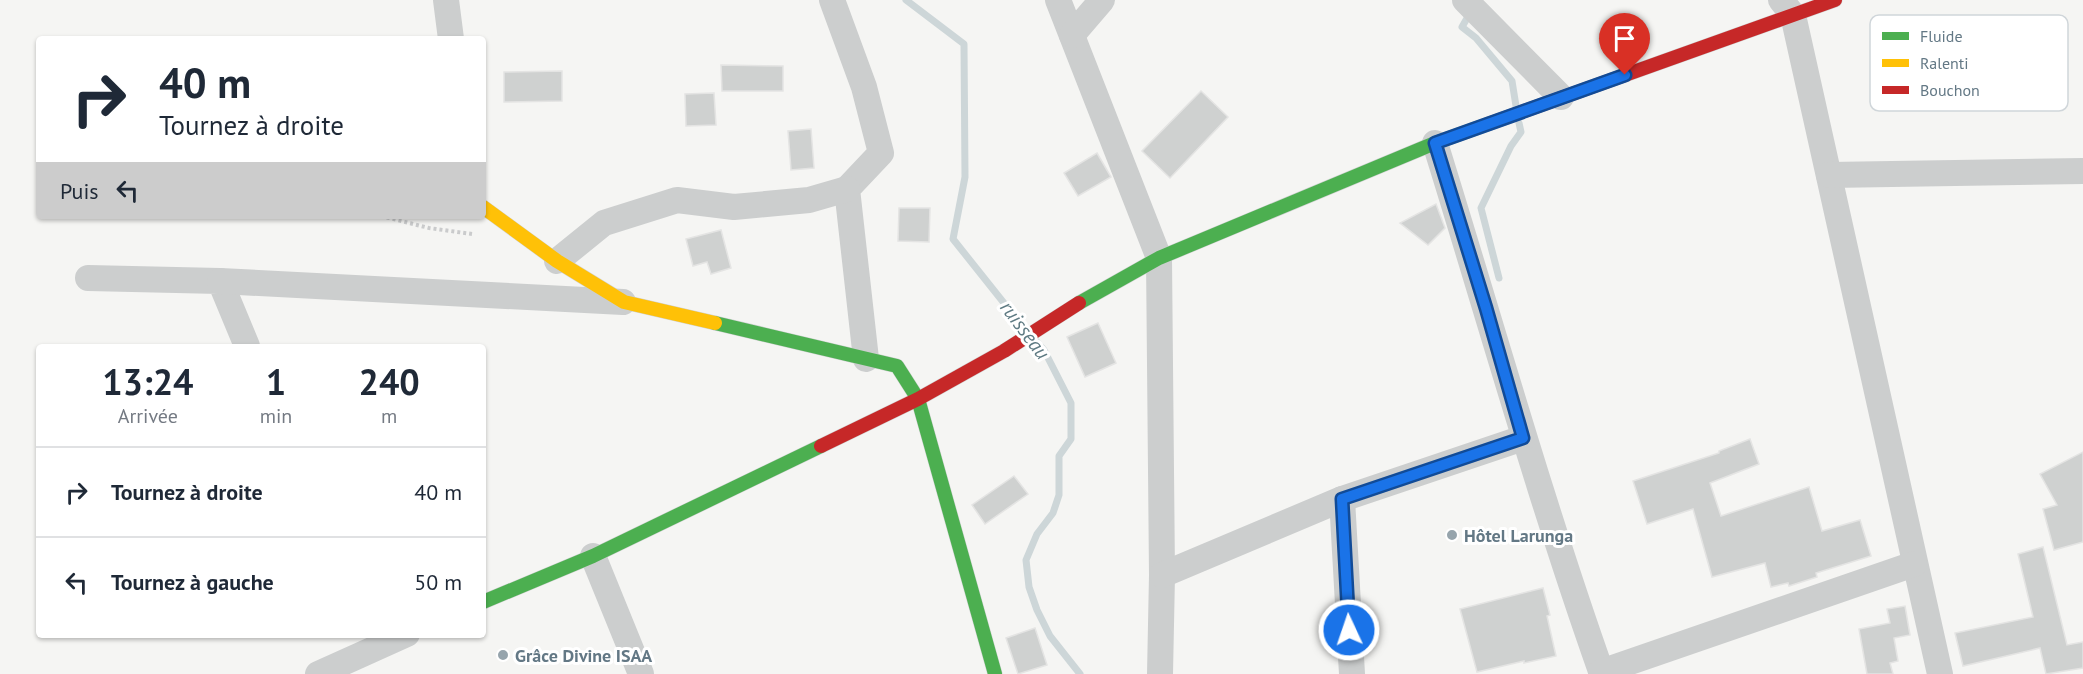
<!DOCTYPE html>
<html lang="fr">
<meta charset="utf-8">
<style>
:root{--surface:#fff;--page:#f6f6f7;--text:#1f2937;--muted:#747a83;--line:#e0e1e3}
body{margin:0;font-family:"PT Sans",sans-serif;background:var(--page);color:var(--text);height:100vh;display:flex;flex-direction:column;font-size:22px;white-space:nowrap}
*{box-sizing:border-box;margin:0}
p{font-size:20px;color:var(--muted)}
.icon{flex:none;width:33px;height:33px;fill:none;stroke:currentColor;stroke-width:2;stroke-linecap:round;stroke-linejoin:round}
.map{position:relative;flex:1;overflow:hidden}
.details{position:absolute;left:36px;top:344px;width:450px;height:294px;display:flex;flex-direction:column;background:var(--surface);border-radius:6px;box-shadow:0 2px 4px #0004}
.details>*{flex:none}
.top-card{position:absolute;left:36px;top:36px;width:450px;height:183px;border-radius:6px;box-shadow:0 2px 4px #0004;background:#fff;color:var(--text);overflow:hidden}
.pin{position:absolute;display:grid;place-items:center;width:51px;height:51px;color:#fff;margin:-62px -26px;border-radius:50% 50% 50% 0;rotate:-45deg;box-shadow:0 0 6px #0007}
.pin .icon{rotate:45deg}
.me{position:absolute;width:66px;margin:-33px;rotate:357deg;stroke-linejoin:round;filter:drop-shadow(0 0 4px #0008)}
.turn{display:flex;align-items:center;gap:21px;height:126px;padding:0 24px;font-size:27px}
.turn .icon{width:78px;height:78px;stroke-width:2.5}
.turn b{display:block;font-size:42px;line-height:51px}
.then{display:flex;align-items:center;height:57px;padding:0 24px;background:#0003;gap:12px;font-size:22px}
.eta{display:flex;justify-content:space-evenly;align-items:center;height:102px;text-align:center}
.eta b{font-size:36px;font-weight:800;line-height:42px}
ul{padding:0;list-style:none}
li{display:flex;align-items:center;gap:18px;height:90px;padding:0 24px;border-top:2px solid var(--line)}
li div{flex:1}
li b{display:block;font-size:22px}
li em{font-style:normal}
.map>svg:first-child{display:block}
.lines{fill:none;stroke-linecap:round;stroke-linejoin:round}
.stream{stroke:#cdd6d8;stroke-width:7}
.building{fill:#cfd1d0;stroke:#e4e4e3;stroke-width:1.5}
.fast-casing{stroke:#d1d3d3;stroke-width:15}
.slow-casing{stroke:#d1d3d3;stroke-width:15}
.jam-casing{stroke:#d1d3d3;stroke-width:15}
.path{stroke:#cacbcc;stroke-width:4;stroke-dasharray:3 3;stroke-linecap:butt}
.street{stroke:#cccece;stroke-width:26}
.fast{stroke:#4caf50;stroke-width:14}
.slow{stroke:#ffc107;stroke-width:14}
.jam{stroke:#c62828;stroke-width:14}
.route-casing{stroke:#114b97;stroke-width:15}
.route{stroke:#1a73e8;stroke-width:10}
.poi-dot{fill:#96a4ac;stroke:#fff;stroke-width:2}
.labels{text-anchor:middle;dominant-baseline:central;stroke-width:6;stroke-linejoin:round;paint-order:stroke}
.poi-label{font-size:18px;font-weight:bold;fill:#637885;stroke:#fff;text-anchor:start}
.water-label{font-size:20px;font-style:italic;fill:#5f7b83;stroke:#fff}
.key{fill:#fff;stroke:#d0d6da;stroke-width:1.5}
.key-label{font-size:16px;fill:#637885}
</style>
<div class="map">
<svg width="2083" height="674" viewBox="0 0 2083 674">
<rect width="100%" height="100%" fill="#f5f5f3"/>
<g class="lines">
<g class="stream">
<polyline points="906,0 964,44 965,177 953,239 1023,327"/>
<polyline points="1470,13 1462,27 1476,38 1512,81 1516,106"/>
<polyline points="1499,278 1481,208 1511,146 1521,132 1519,123"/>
<polyline points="1037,342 1044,350 1071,403 1071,439 1059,456 1059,495 1053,513 1037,534 1026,560 1029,587 1037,610 1050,636 1080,674"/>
</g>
</g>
<g class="building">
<polygon points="721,65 783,66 783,91 722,91"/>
<polygon points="562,71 562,101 504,102 504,72"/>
<polygon points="1201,91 1228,117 1170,178 1142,151"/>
<polygon points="714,93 716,125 686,126 685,94"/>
<polygon points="811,129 814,168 791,170 788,131"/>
<polygon points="1097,153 1111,177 1078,196 1064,173"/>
<polygon points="1436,204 1445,228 1428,245 1400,223"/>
<polygon points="899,208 930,208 929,242 898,241"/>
<polygon points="721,230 731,268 711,274 707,262 693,266 686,239"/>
<polygon points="1098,323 1116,363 1085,377 1067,337"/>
<polygon points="1750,439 1759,464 1710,483 1721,516 1809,487 1822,531 1860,520 1871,556 1816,573 1817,577 1789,586 1788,583 1771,587 1765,563 1712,577 1693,509 1647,524 1633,481 1719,453 1719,451"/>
<polygon points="2083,452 2083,542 2054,550 2043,509 2057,505 2040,474"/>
<polygon points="1014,476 1028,494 985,524 972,505"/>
<polygon points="2043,547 2067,645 2083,642 2083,668 2046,674 2040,648 1963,666 1955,633 2033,617 2018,554"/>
<polygon points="1543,588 1550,615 1547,616 1556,656 1524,663 1524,661 1477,672 1460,609"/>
<polygon points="1905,606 1910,635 1894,638 1898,661 1890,663 1893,674 1867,674 1859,629 1890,623 1887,609"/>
<polygon points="1035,628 1047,665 1018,674 1006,638"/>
</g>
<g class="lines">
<defs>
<g id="fast">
<polyline points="1079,303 1159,258 1435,143 1488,124"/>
<polyline points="715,323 897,366 918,399 995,674"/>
<polyline points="483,602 593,556 821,446"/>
</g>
<polyline id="slow" points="483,207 557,261 624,302 715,323"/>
<g id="jam">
<polyline points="1488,124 1835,0"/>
<polyline points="821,446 918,399 1004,351 1079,303"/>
</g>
</defs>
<use href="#fast" class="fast-casing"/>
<use href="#slow" class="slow-casing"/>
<use href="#jam" class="jam-casing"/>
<polyline class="path" points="381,216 429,228 472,234"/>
<g class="street">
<polyline points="446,0 451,39"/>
<polyline points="832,0 864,87 881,153 847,189 866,359"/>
<polyline points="1058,0 1159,258 1162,575 1160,674"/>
<polyline points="1465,0 1561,97"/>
<polyline points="1781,0 1793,15 1940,674"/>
<polyline points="1072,35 1102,0"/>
<path d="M1435,143C1490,320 1540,499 1602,674"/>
<polyline points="1829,175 2083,171"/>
<polyline points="557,261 604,223 677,200 734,207 809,200 847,189"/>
<polyline points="88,278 220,281 247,346"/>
<polyline points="220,281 623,302"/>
<polyline points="1342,499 1352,674"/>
<polyline points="593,556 641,674"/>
<polyline points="1162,575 1342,499 1523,438"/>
<polyline points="1601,672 1914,564"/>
<polyline points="318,674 407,634"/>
</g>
<use href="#fast" class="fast"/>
<use href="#slow" class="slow"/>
<use href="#jam" class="jam"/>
</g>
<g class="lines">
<defs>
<polyline id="route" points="1349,630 1342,499 1523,438 1486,308 1435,143 1625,75"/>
</defs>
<use href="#route" class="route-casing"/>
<use href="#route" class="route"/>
</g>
<g class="poi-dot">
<circle cx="1452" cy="535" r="6"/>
<circle cx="503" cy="655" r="6"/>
</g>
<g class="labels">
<g class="poi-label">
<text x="1464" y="535">Hôtel Larunga</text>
<text x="515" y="655">Grâce Divine ISAA</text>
</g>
<g class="water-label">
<text transform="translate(1025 330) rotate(53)">ruisseau</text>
</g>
</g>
<rect x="1870" y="15" width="198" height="96" rx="9" class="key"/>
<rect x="1882" y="32" width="27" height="8" fill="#4caf50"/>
<rect x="1882" y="59" width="27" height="8" fill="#ffc107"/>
<rect x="1882" y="86" width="27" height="8" fill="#c62828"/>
<g class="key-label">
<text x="1920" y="42">Fluide</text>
<text x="1920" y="69">Ralenti</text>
<text x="1920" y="96">Bouchon</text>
</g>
</svg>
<div class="pin" style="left:1625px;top:75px;background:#d93025"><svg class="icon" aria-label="arrive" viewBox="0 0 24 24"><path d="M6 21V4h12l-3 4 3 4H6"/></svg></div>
<svg class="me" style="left:1349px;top:630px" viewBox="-20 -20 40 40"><circle r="17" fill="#1a73e8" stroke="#fff" stroke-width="3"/><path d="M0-11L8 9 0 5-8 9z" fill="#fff"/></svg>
<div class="top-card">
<div class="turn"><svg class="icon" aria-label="right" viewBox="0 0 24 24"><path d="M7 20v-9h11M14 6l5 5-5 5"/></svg><div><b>40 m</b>Tournez à droite</div></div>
<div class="then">Puis<svg class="icon" aria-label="left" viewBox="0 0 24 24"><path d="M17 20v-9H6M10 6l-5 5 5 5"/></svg></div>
</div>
<section class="details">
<div class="eta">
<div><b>13:24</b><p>Arrivée</p></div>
<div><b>1</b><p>min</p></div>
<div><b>240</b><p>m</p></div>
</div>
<ul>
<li><svg class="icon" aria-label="right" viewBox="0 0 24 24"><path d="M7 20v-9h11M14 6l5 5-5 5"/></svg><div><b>Tournez à droite</b></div><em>40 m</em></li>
<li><svg class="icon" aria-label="left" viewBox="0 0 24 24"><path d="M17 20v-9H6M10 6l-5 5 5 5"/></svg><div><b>Tournez à gauche</b></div><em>50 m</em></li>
</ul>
</section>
</div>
